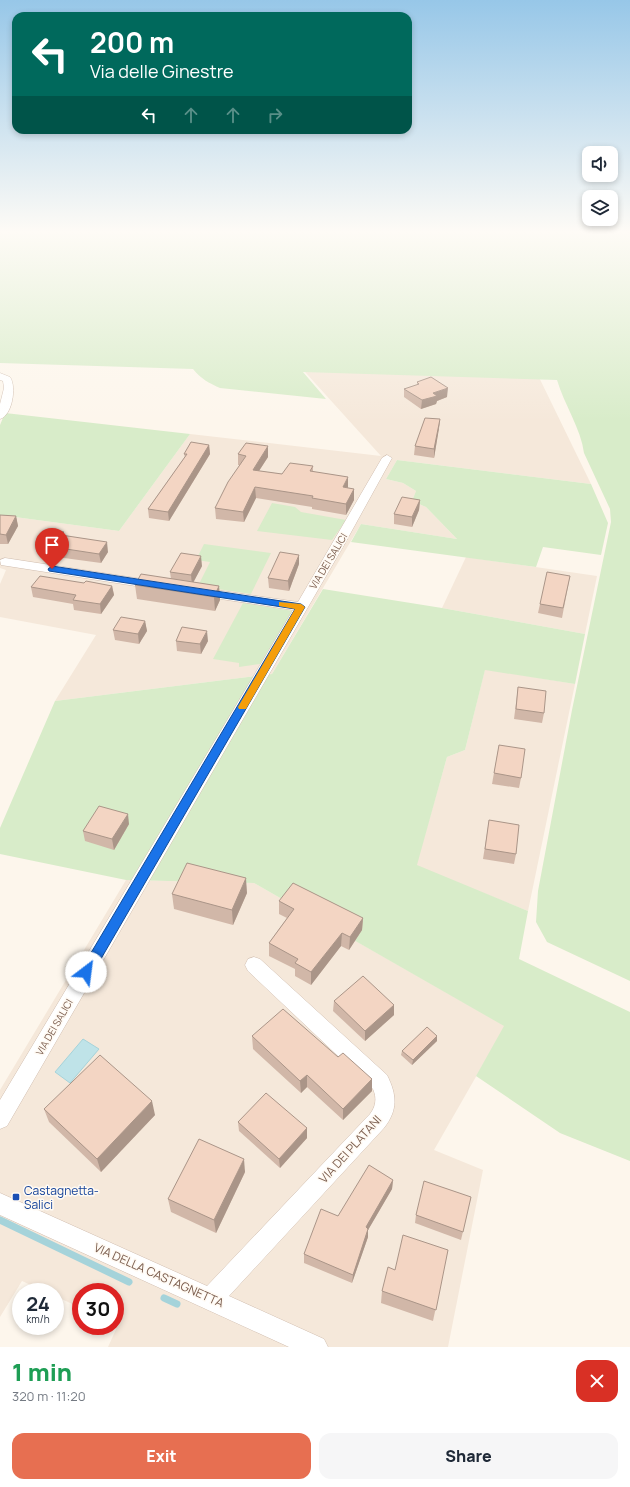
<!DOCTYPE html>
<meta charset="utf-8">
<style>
:root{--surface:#fff;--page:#f6f6f7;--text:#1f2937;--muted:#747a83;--accent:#e76f51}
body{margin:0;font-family:Manrope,sans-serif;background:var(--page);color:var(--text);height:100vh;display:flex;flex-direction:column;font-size:15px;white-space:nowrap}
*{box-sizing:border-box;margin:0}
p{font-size:13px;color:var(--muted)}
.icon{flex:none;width:22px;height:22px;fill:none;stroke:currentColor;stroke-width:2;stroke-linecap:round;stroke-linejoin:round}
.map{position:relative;height:1347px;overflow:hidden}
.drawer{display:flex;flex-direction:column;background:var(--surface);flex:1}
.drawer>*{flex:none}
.top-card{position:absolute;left:12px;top:12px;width:400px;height:122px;border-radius:12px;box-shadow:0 2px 6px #0003;background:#00695c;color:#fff;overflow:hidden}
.buttons{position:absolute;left:582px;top:146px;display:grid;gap:8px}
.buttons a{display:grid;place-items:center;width:36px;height:36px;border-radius:8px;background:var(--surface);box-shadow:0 2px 6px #0003;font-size:20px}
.speed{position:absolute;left:12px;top:1283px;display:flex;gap:8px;font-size:20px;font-weight:700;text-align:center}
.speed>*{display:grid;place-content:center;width:52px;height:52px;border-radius:50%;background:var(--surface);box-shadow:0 2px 6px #0003;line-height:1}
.speed small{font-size:10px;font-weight:400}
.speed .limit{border:6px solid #d22;background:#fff;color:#111}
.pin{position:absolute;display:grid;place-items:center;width:34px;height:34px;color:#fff;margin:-41px -17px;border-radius:50% 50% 50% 0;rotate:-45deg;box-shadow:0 0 4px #0007}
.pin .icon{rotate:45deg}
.me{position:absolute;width:44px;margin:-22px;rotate:30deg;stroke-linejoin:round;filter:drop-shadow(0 0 3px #0008)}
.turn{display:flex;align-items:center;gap:14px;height:84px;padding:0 12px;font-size:18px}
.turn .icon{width:52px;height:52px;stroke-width:2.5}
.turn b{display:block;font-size:28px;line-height:34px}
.lanes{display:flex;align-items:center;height:38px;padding:0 12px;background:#0003;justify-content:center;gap:20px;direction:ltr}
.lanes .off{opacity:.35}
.round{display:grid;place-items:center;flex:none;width:42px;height:42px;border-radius:12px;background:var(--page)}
.summary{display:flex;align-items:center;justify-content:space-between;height:68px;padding:0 12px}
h1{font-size:24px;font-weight:800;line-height:30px;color:#1e9e55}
.action{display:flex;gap:8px;margin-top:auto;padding:8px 12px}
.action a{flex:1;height:46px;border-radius:12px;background:var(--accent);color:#fff;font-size:16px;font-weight:800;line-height:46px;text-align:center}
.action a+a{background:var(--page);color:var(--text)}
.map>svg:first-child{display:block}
.residential{fill:#f5e8da}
.green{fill:#d8ecc9}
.water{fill:#bfe3e8;stroke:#a5d3da}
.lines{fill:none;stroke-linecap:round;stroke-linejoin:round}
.stream{stroke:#a5d3da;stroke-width:7}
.minor-casing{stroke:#d1beb0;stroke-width:1}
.minor{fill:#fff;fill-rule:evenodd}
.wall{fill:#d1b7a8}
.shaded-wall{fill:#aa9588}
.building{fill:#f3d5c3;stroke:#aa9588}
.route{fill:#1a73e8;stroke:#114b97}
.slow{fill:#f59e0b}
.transit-dot{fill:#1a4fb4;stroke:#fffaf3;stroke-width:1.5}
.labels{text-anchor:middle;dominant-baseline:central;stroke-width:3;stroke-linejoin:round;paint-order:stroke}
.street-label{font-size:10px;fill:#7a5c4d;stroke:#fffaf3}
.near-street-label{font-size:12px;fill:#7a5c4d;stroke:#fffaf3}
.near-transit-label{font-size:12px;fill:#164399;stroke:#fffaf3;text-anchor:start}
</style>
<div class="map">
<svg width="630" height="1347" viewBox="0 0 630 1347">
<rect width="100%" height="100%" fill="#fdf6ec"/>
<g class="residential">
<polygon points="287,352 533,365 591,484 397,460 386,479 403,483 416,491 412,501 426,507 457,539 361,524 272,674 55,701 96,635 0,617 0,584 6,570 0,568 0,515 119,531 190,434 381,456"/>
<polygon points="466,557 597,576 585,634 442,608"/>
<polygon points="485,669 575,684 528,911 416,866 447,757 465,750"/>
<polygon points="126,880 254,883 505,1026 434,1150 483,1170 448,1347 108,1347 118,1325 115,1324 115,1292 81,1292 81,1308 55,1296 55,1292 46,1292 22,1281 0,1317 0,1090"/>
</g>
<g class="green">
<path d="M0,233H630V981L547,942L536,922L538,891L572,710L611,522L610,509L584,453C581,429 564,404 557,380L303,372L326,399L220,388C209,383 201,379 193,369L0,363Z"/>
<polygon points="5,413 190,434 119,531 0,515 0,425"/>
<polygon points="397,460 591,484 608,523 601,555 543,547 536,567 351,542 361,524 457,539 426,507 412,501 416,491 403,483 386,479"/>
<polygon points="272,503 295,507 301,512 346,520 332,540 257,531"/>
<polygon points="204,544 271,553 251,594 198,586 210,562 196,560"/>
<polygon points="323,589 442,608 585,634 575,684 485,670 465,750 447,757 417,865 528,911 519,959 630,1012 630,1161 560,1133 476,1076 504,1026 254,883 126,880 0,854 0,828 55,701 272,674"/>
<polygon points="243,603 293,611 260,664 239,667 239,663 213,659"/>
</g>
<polygon class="water" points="83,1039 99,1049 70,1083 55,1072"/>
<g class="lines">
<g class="stream">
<polyline points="0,1220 129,1282"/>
<polyline points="164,1298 177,1304"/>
</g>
<defs>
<g id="minor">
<path d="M0,373L10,377C17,387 12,416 0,419V404L4,388L3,381L0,380Z"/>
<polygon points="387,455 392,458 344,545 7,1126 0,1129 0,1100 293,610 201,596 195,592 201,588 298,602 382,458"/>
<polygon points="5,558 155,581 161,585 155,589 1,565 0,560"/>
<path d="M254,957L260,959L387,1075C397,1095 398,1110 384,1128L229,1296L324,1339L328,1347H289L0,1215V1193L207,1286L370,1114C376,1106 377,1098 373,1089L248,971L245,965L248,959Z"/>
</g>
</defs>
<use href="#minor" class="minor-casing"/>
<use href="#minor" class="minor"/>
</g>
<g class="wall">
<polygon points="417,382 447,397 437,401 436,404 421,409 404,397 404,389 417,385"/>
<polygon points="440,419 439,428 434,458 414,455 415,446"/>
<polygon points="209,445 210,454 169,521 149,518 148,509 185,457 184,454"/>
<polygon points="238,454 268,457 259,471 282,474 313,466 313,471 347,488 354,489 354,500 346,515 312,509 312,507 256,498 244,522 216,519 215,508 240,465 238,465"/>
<polygon points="420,500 419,510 412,527 394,524 394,514"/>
<polygon points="0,515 16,516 18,526 8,544 0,544"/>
<polygon points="65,536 108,552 101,563 42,555 40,545"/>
<polygon points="299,564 289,591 269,588 268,578"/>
<polygon points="202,566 193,582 219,586 220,600 215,611 137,599 135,585 171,579 170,572"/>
<polygon points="570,576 562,618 538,613 540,604"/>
<polygon points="84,583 112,586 114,595 101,614 74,610 73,604 33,597 31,587"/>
<polygon points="145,621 147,631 139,644 115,640 113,630"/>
<polygon points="176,641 208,641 201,654 177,651"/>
<polygon points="518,687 544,713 542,723 514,719"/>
<polygon points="499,745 521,778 519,788 492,784"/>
<polygon points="489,820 516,854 514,864 483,859"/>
<polygon points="129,824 114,850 85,841 83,831"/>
<polygon points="247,893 233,925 174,909 172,894"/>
<polygon points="279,901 363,918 362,930 349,950 341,946 311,985 295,976 295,969 269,956 269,943 287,918 279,914"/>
<polygon points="334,1001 394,1005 394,1015 365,1041 333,1011"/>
<polygon points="252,1036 338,1057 372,1079 372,1091 343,1120 307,1087 301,1093 253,1049"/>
<polygon points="437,1036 437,1041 412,1065 401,1055 402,1051"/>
<polygon points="44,1109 155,1115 101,1172 49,1122"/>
<polygon points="238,1122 307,1128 307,1138 280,1168 239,1131"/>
<polygon points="245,1172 216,1233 171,1212 168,1199"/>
<polygon points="393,1180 392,1189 368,1230 368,1237 352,1283 304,1263 304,1254 338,1216"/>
<polygon points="471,1197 461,1240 415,1223 416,1215"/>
<polygon points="448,1250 433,1321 381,1303 382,1291 395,1270"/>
</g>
<g class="shaded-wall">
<polygon points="448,388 447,397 437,401 436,404 421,409 422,400 433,393"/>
<polygon points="440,419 439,428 434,458 434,449"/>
<polygon points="209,445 210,454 169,521 168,512"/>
<polygon points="268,446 268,457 253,480 253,470"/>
<polygon points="348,477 348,488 343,487"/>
<polygon points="255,487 256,498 244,522 243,512"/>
<polygon points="354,489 354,500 346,515 346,504"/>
<polygon points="420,500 419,510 412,527 412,517"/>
<polygon points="16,516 18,526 8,544 6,535"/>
<polygon points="107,542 108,552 101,563 99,554"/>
<polygon points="299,555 299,564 289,591 288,581"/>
<polygon points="201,556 202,566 192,585 191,575"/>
<polygon points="112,586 114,595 101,614 100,604"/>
<polygon points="219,586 220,600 215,611 214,597"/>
<polygon points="145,621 147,631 139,644 138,634"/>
<polygon points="207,631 208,641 201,654 200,644"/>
<polygon points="128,814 129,824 114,850 112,839"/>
<polygon points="246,878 247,893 233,925 232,910"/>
<polygon points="363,918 362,930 349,950 350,937"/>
<polygon points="342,933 341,946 311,985 311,972"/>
<polygon points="394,1005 394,1015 365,1041 365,1031"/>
<polygon points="437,1036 437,1041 412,1065 413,1060"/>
<polygon points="307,1075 307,1087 301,1093 300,1081"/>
<polygon points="372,1079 372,1091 343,1120 343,1109"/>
<polygon points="152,1101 155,1115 101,1172 97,1159"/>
<polygon points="307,1128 307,1138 280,1168 279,1159"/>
<polygon points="244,1159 245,1172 216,1233 214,1220"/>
<polygon points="393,1180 392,1189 368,1230 368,1237 352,1283 353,1275 366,1227"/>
</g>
<g class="building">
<polygon points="431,377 448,388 433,393 437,396 422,400 404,389 419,384 417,382"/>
<polygon points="425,418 440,419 434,449 415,446"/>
<polygon points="191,442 209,445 168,512 148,509 187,454 184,454"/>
<polygon points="246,443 268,446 253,470 282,474 290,463 313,466 310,471 348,477 343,487 354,489 346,504 312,498 313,496 255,487 243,512 215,508 228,482 246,456 238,454"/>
<polygon points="402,497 420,500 412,517 394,514"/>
<polygon points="0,515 16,516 6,535 0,534"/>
<polygon points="51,530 64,532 61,535 107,542 99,554 40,545"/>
<polygon points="280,552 299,555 288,581 268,578"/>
<polygon points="181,553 201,556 191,575 170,572"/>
<polygon points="547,572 570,576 563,608 540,604"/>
<polygon points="141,574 219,586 214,597 135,585"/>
<polygon points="40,576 84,583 86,581 112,586 100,604 73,600 76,595 31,587"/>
<polygon points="121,617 145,621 138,634 113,630"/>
<polygon points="182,627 207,631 200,644 176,641"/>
<polygon points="518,687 546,691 544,713 516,709"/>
<polygon points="499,745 525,749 521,778 494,773"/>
<polygon points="99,806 128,814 112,839 83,831"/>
<polygon points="489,820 519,825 516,854 485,849"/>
<polygon points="187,863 246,878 232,910 172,894"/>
<polygon points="293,883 363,918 350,937 342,933 311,972 295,963 298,959 269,943 294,909 279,901"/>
<polygon points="363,976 394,1005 365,1031 334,1001"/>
<polygon points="283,1009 338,1057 343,1053 372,1079 343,1109 307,1075 300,1081 252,1036"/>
<polygon points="427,1027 437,1036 413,1060 402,1051"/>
<polygon points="100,1055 152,1101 97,1159 44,1109"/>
<polygon points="266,1093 307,1128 279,1159 238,1122"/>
<polygon points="199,1139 244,1159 214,1220 168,1199"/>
<polygon points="369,1165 393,1180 366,1227 368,1229 353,1275 304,1254 321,1209 338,1216"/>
<polygon points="424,1181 471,1197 463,1232 416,1215"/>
<polygon points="403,1235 448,1250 436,1310 382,1291 388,1267 395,1270"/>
</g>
<linearGradient id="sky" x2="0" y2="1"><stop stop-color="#97c7e8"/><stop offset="0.55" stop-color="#fefbf6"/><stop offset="1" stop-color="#fefbf6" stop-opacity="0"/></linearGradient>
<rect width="630" height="422" fill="url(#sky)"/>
<polygon class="route" points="52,566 301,604 305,607 91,976 86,977 82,976 80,972 82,968 295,609 49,571 48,569"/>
<polygon class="slow" points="279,602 301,604 305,607 246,709 239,709 238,707 295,609 279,606"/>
<rect class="transit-dot" x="12" y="1193" width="8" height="8" rx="2"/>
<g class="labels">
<g class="street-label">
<text transform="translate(328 561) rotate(-59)">VIA DEI SALICI</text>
<text transform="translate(54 1027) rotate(-60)">VIA DEI SALICI</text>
</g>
<g class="near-street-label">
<text transform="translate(350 1149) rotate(-48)">VIA DEI PLATANI</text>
<text transform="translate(159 1275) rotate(24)">VIA DELLA CASTAGNETTA</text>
</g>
<g class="near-transit-label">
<text x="24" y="1190">Castagnetta-<tspan x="24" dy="14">Salici</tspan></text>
</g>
</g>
</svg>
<div class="buttons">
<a><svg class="icon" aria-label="sound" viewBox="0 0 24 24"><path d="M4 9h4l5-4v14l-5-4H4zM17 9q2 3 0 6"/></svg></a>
<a><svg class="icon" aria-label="layers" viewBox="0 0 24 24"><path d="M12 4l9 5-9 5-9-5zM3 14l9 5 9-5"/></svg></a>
</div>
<div class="speed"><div>24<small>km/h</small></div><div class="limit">30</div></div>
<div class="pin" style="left:52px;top:569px;background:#d93025"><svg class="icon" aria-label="arrive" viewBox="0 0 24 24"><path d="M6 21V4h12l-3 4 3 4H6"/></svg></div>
<svg class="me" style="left:86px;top:972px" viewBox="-20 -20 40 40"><circle r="19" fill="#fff"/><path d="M0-13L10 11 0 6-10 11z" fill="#1a73e8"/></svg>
<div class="top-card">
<div class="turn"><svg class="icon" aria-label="left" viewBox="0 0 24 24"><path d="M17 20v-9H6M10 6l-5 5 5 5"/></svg><div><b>200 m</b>Via delle Ginestre</div></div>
<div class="lanes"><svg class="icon" aria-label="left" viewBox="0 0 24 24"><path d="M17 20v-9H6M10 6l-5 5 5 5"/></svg><svg class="icon off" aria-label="ahead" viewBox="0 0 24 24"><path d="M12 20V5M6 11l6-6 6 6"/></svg><svg class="icon off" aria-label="ahead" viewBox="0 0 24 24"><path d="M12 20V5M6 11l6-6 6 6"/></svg><svg class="icon off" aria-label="right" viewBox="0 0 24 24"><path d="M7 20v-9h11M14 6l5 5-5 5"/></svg></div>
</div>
</div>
<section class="drawer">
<div class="summary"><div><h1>1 min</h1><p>320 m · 11:20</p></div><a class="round" style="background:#d93025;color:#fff"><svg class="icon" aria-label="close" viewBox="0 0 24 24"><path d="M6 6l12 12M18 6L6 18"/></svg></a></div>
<div class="action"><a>Exit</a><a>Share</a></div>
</section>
